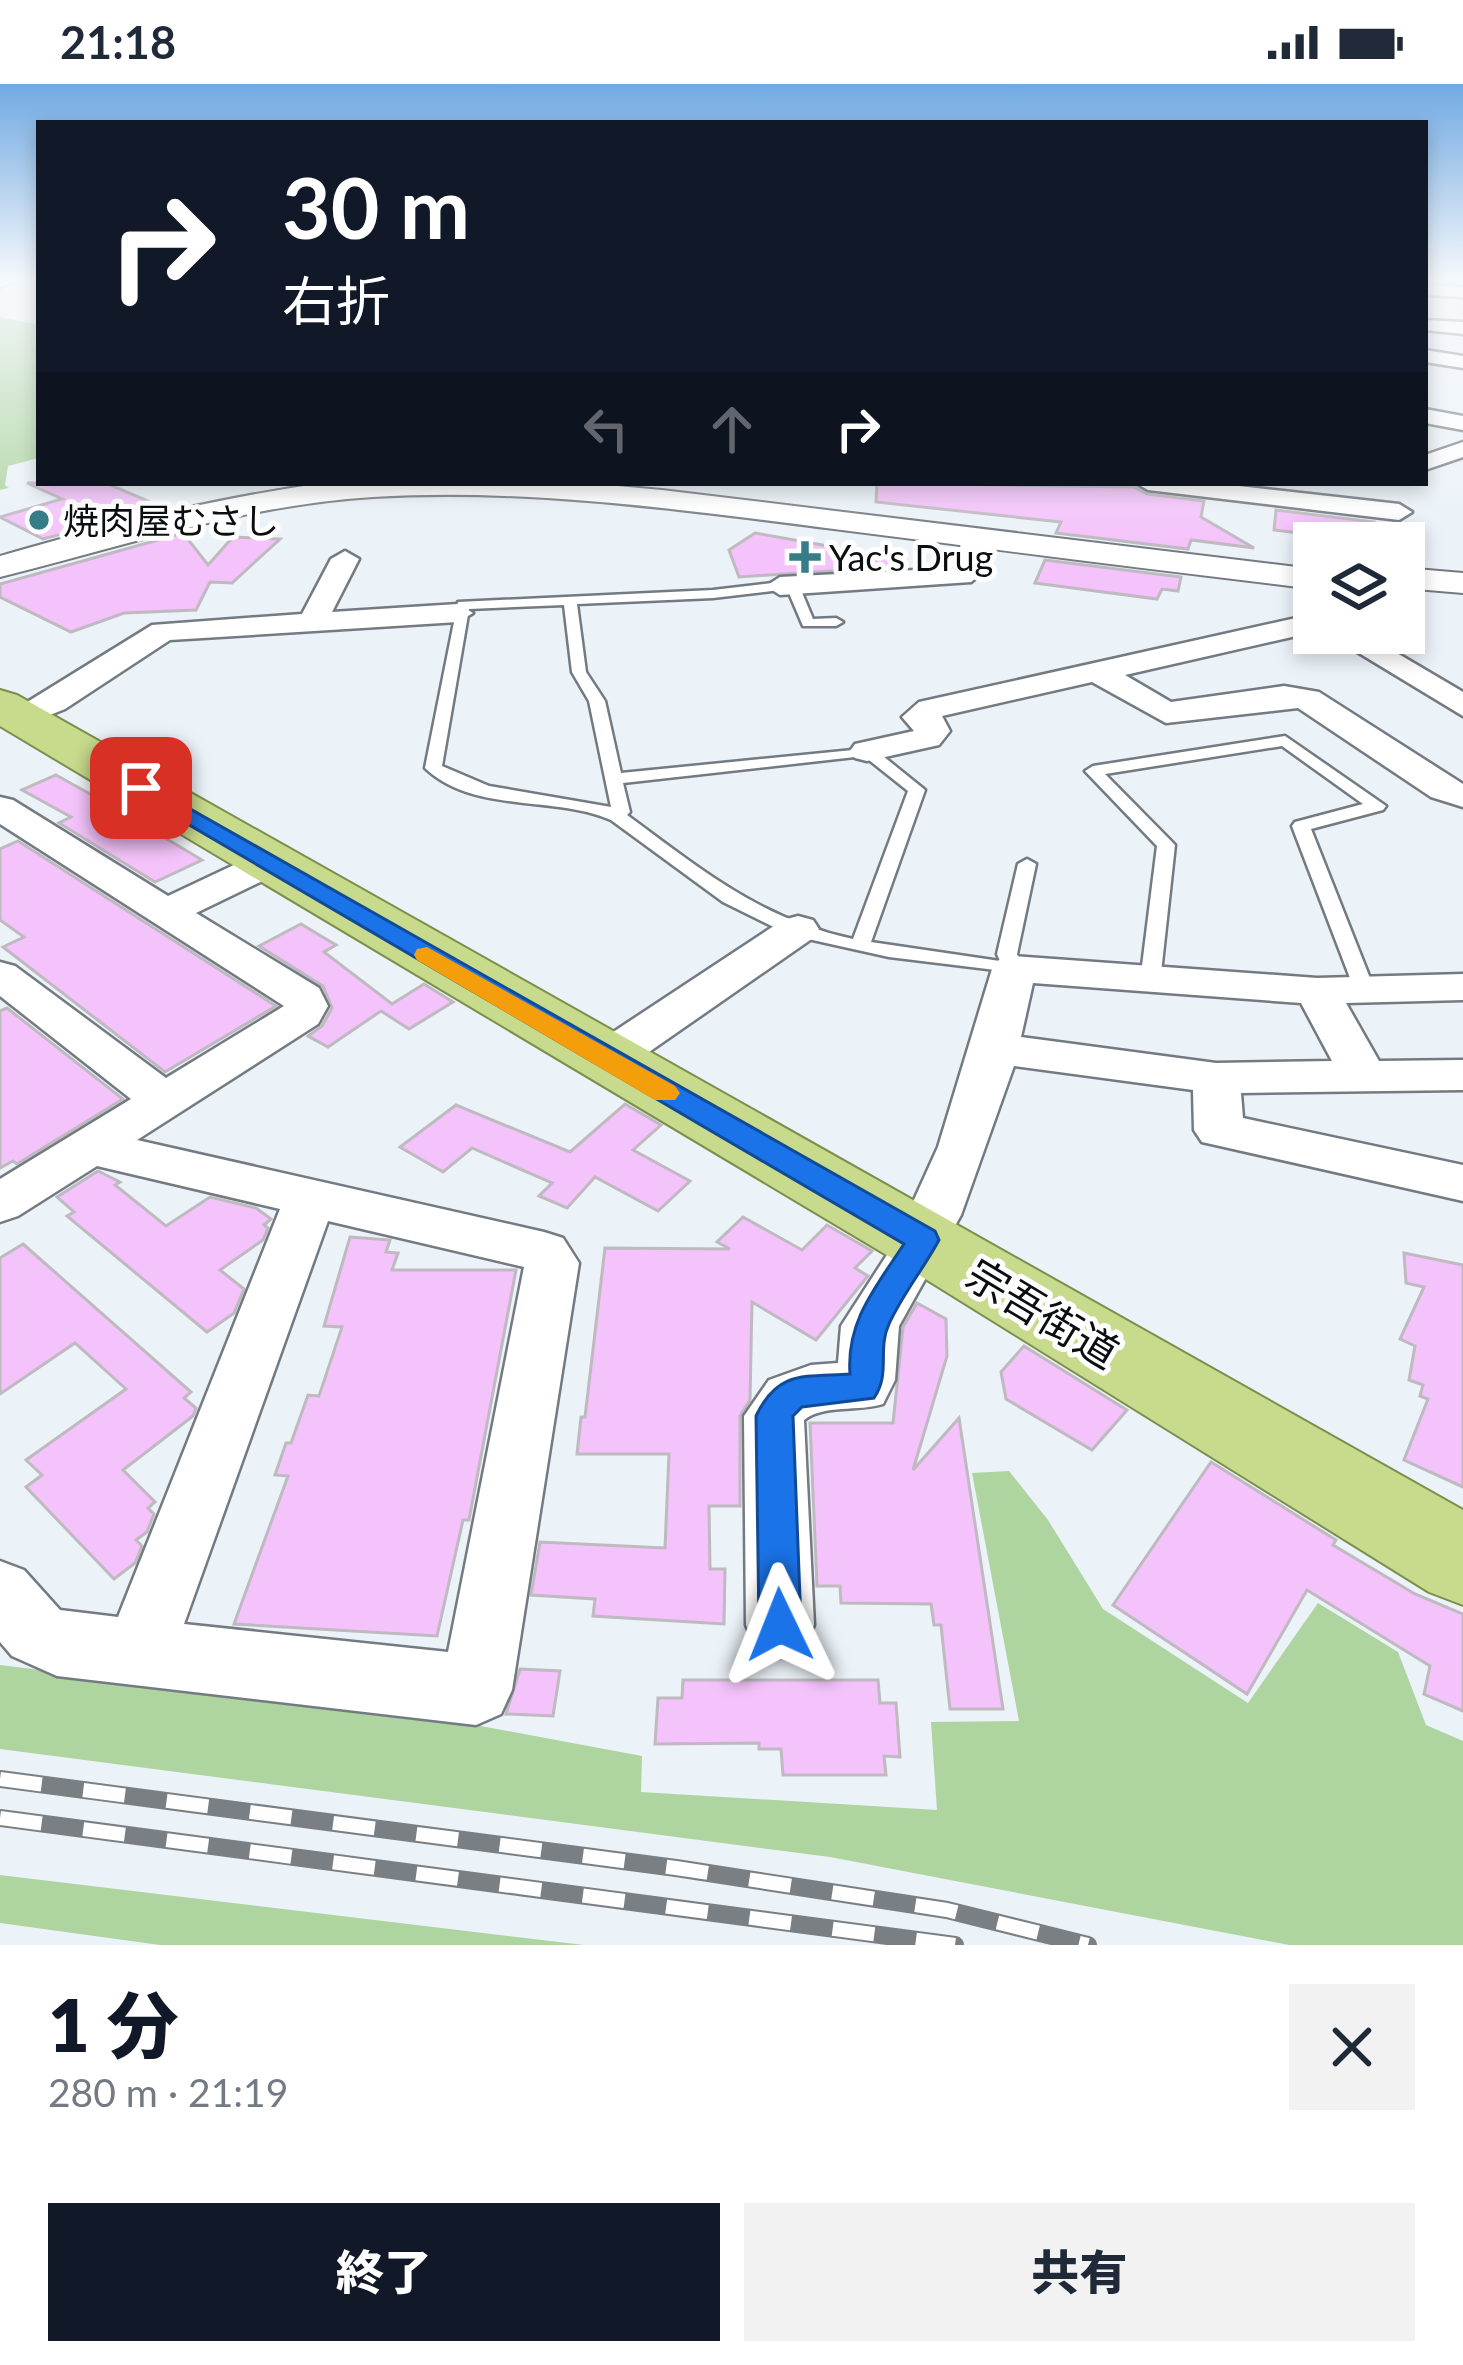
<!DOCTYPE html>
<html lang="ja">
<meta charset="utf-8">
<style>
:root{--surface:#fff;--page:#f2f2f3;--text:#1f2937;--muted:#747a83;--accent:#111827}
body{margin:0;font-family:Lato,"Noto Sans JP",sans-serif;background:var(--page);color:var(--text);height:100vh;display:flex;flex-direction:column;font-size:45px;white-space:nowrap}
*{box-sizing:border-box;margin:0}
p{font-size:39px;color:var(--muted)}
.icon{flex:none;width:66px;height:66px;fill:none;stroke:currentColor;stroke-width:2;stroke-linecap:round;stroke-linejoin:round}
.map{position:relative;height:1861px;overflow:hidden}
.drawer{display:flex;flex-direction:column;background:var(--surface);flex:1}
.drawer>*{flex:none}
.guide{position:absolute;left:36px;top:36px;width:1392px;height:366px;border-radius:0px;box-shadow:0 6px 18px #0003;background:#111827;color:#fff;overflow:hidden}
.buttons{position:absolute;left:1293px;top:438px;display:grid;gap:24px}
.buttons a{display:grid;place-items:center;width:132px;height:132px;border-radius:0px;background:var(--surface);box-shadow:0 6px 18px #0003;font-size:60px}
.pin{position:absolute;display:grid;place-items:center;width:102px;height:102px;color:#fff;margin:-51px;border-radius:24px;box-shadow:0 6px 18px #0006}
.me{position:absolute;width:132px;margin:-66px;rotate:358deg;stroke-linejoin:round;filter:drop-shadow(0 0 9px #0008)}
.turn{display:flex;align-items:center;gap:42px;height:252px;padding:0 48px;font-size:54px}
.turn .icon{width:156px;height:156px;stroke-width:2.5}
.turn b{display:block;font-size:84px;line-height:102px}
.lanes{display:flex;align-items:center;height:114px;padding:0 48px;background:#0003;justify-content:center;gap:60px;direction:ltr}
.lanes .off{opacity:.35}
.round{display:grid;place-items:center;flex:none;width:126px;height:126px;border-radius:0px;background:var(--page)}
.headline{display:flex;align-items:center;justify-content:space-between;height:204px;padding:0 48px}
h1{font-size:72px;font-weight:800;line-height:90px;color:var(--accent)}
.cta{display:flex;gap:24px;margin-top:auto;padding:24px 48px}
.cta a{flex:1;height:138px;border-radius:0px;background:var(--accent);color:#fff;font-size:48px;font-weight:800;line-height:138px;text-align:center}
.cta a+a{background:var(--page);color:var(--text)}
.status{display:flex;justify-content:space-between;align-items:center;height:84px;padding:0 60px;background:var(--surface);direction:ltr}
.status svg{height:33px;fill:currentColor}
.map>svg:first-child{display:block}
.green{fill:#aed5a0}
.building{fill:#f4c3fb;stroke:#bfb9c0;stroke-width:3}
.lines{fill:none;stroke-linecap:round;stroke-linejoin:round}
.service-casing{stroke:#747a81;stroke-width:5}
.minor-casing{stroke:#747a81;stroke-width:5}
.tertiary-casing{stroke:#747a81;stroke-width:4}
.trunk-casing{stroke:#7d8d4d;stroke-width:4}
.service{fill:#fff;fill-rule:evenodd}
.minor{fill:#fff;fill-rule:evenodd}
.tertiary{fill:#fff;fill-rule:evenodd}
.trunk{fill:#c8da8b;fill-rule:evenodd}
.rail-casing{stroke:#7a7f83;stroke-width:18}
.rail{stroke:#fefefe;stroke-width:14;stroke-dasharray:42;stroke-linecap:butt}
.route{fill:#1a73e8;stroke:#114b97;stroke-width:3}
.slow{fill:#f59e0b}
.poi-dot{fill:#367d88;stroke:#fefefe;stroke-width:4.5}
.labels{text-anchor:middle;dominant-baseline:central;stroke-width:10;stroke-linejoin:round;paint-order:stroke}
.far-poi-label{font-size:36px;fill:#0b0e10;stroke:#fefefe;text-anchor:start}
.street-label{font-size:42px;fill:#0b0e10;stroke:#fefefe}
</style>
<div class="status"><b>21:18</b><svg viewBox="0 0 49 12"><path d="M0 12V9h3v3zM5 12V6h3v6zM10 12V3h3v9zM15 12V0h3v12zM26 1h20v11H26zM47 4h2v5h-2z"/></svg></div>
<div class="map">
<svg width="1463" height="1861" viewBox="0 0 1463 1861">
<rect width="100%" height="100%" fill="#ebf2f8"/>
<g class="green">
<polygon points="0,233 39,241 39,374 8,382 5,401 9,404 0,406"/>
<polygon points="1009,1387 1048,1436 1103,1525 1248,1619 1318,1519 1398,1568 1426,1641 1463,1657 1463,1861 1289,1861 830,1773 0,1665 0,1581 449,1636 642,1672 641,1708 937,1726 931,1638 1019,1637 972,1389"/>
<polygon points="0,1791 584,1861 160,1861 0,1839"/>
</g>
<g class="building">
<polygon points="27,399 106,399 164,424 43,455 0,433 62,415"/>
<polygon points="877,399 1134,403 1147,410 1204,417 1201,433 1254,464 1191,456 1188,465 1056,449 1061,438 876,418"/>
<polygon points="1276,426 1374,438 1372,458 1274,446"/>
<polygon points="183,449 208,481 233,453 280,455 232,499 210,498 196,526 124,529 71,548 0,513 0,500"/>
<polygon points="755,449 890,473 890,483 739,493 729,466"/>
<polygon points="1045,476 1181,493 1178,507 1162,505 1157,515 1035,499"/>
<polygon points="56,691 115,724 202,776 155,798 59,739 71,733 22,706"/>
<polygon points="18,757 276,922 165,988 3,863 24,853 0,836 0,765"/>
<polygon points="301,840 336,861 324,868 392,920 424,900 453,918 409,945 381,927 328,963 308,952 322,942 332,924 323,902 259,862"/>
<polygon points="7,924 123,1015 17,1080 13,1077 0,1084 0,927"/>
<polygon points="625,1020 661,1041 633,1066 690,1097 658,1127 595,1093 567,1124 539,1112 552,1099 472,1064 443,1088 400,1063 456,1021 570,1068"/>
<polygon points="98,1087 120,1098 115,1101 166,1142 210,1113 256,1124 271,1135 264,1141 268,1144 263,1156 220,1186 244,1205 234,1229 207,1248 67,1132 74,1128 57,1113"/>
<polygon points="743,1133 802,1166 827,1141 872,1167 855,1184 868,1192 816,1256 752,1218 750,1316 740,1332 740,1422 709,1422 710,1485 725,1485 724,1540 593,1532 595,1515 531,1511 540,1458 665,1464 669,1370 577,1370 581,1333 585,1333 605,1164 730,1165 717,1158"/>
<polygon points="350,1153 390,1156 386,1168 398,1169 392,1186 516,1186 469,1436 463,1436 437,1552 234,1540 288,1392 275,1391 286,1359 291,1359 308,1311 319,1312 342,1243 324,1242"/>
<polygon points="23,1160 191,1308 184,1314 196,1324 193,1332 123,1386 155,1418 148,1424 154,1430 147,1448 136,1456 142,1462 135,1479 114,1495 26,1403 42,1391 26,1376 126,1305 75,1259 0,1310 0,1174"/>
<polygon points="1404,1169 1463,1181 1463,1403 1404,1376 1428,1315 1420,1312 1423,1301 1409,1296 1415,1262 1400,1255 1424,1203 1406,1199"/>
<polygon points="917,1219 946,1235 947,1272 913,1386 959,1334 1003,1625 950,1625 941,1541 934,1541 931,1520 841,1519 840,1502 817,1502 810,1339 893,1339 903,1243"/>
<polygon points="1024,1262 1127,1326 1092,1366 1006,1315 1001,1288"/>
<polygon points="1211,1378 1336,1456 1333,1461 1415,1510 1463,1530 1463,1627 1424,1610 1430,1582 1307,1506 1247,1610 1113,1521"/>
<polygon points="520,1585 560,1587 553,1632 506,1630"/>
<polygon points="683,1596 878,1596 880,1619 896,1619 900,1673 884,1672 886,1691 783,1691 781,1665 759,1665 759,1659 655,1660 658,1614 682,1614"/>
</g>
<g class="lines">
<defs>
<g id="service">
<path d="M780,498L786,502L798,499L813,535L836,534L843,538L836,542H803L786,502L780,506L713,514L577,520L586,588L605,617L621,689L873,664L925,706L871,858L1000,877L997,870L1018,780L1027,775L1036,780L1017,870L1024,885L1021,889L889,873L790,851L723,818L611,736C554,711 473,730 425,684L458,518L713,506ZM564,521L572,588L589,617L611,723L489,702L442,682L469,525ZM864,672L908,707L853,855C760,835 702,786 627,731L630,728L623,699Z"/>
<polygon points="1285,652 1386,722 1383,726 1311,745 1375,907 1365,913 1355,907 1292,742 1295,738 1363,720 1282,662 1105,690 1175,761 1160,898 1157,902 1143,902 1140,898 1157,762 1085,687 1093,682"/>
</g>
<g id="minor">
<polygon points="0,197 15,197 0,203"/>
<polygon points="1425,201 1463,203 1463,213 1425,211"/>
<polygon points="1425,236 1463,238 1463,250 1425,246"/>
<polygon points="1425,266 1463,272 1463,284 1425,278"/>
<polygon points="1425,325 1463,332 1463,346 1425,339"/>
<polygon points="1463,358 1463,373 1425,386 1425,371"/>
<polygon points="1136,399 1212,399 1399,420 1412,428 1399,436 1148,406"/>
<polygon points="973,445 986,453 989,483 971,498 780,511 766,502 780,493 954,484 961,480 960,453"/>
<polygon points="345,467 359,475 332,528 458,520 473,529 458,538 170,556 65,625 20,643 3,633 152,541 302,530 331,475"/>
<polygon points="1314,530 1314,548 1125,591 1171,618 1284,602 1319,608 1463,700 1463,723 1431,713 1298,624 1166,639 1092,598 942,632 950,647 939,661 867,677 855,674 850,667 855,660 914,647 902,633 919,618"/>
<polygon points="1326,549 1363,549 1463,608 1463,632"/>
<path d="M0,713L13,716L168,812L255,771H283L289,779L283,787L196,829L319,904L328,922L318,940L137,1056L544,1148L563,1154L579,1179L512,1606L501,1630L476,1641L57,1592L12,1572L0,1558V1477L24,1486L60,1526L118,1533L280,1125L97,1082L18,1132L0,1138V1095L131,1015L0,912V878L15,882L166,994L284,922L0,740ZM328,1137L524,1183L448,1568L184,1540Z"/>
<polygon points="798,832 813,836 819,845 813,854 623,986 606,990 589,986 583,975 589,964 783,836"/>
<path d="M1014,872L1317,894L1463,890V916L1346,919L1379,977L1463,976V1006L1241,1009L1243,1034L1463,1081V1117L1202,1058L1194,1046L1193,1006L1014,982L961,1131L899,1242L895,1296L883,1320C859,1328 824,1320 804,1336L814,1541L804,1564L780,1573L756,1564L746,1541L744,1332L769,1296L811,1281L838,1279L841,1242L894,1160L938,1063L992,885L999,876ZM1033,899L1301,919L1332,977L1216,979L1021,953Z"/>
</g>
<g id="tertiary">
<path d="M325,399H584L662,406L1314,485V505C1151,485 989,465 826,444C676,425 525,404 373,413C243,421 125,462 0,493V472C107,441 214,414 325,399Z"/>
<polygon points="1404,484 1463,489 1463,509 1404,504"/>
</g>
<polygon id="trunk" points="0,606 17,611 1463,1426 1463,1521 1429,1508 895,1176 0,642"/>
</defs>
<use href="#service" class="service-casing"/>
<use href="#minor" class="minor-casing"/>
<use href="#tertiary" class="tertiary-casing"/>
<use href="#trunk" class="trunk-casing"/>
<use href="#service" class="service"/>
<use href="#minor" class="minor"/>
<use href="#tertiary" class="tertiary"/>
<use href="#trunk" class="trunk"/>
<defs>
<g id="rail">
<polyline points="0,1695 676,1784 947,1826 1088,1861"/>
<polyline points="0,1734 955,1861"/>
</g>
</defs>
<use href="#rail" class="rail-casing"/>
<use href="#rail" class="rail"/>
</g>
<linearGradient id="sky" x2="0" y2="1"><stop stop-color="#71a9e2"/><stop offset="0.43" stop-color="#f6f9fc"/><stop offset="1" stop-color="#f6f9fc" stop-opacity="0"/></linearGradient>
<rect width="1463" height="458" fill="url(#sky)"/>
<path class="route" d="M141,697L935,1147L939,1156C924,1184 902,1211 889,1240C877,1266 891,1289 874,1314L802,1323L793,1332L801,1541L795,1555L780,1561L765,1555L759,1541L756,1332C778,1286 804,1293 850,1290C846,1237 876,1203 904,1160L133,708L130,704Z"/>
<polygon class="slow" points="427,863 675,1002 680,1009 675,1016 655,1016 417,876 414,871 417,865"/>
<g class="poi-dot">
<circle cx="39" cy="436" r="12"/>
<path d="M799 455h12v12h12v12h-12v12h-12v-12h-12v-12h12z"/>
</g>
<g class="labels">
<g class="far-poi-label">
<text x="63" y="436">焼肉屋むさし</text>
<text x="829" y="473">Yac's Drug</text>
</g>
<g class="street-label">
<text transform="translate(1043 1229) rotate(31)">宗吾街道</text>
</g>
</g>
</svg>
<div class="buttons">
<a><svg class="icon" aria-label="layers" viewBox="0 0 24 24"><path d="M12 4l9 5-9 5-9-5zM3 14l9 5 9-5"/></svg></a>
</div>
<div class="pin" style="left:141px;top:704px;background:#d93025"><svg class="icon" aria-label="arrive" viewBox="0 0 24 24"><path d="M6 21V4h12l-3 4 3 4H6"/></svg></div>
<svg class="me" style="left:780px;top:1541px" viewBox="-20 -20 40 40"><path d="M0-17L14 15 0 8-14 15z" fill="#1a73e8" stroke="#fff" stroke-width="4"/></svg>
<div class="guide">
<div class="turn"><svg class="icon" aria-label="right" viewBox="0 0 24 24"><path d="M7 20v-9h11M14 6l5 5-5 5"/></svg><div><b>30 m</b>右折</div></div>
<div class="lanes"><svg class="icon off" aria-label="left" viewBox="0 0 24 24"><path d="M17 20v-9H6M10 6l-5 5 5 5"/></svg><svg class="icon off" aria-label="ahead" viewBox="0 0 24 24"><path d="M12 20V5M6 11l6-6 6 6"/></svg><svg class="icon" aria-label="right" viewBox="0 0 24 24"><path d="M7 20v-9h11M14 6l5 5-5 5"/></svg></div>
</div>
</div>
<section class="drawer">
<div class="headline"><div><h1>1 分</h1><p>280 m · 21:19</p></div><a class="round"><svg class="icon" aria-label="close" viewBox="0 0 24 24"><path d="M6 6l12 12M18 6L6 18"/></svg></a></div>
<div class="cta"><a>終了</a><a>共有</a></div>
</section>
